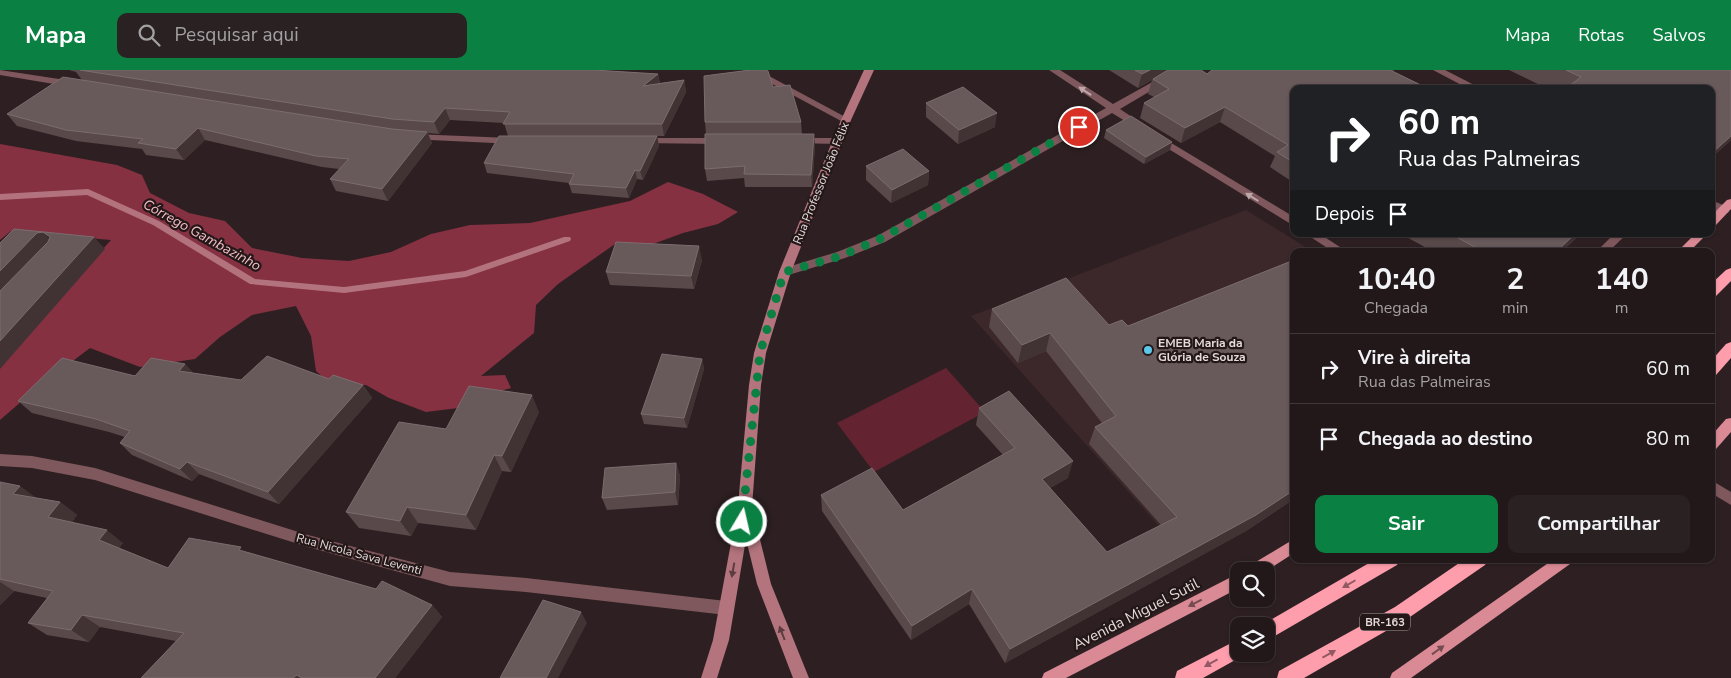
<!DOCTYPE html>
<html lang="pt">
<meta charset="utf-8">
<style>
:root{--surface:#22181a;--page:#2a2123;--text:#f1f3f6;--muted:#a2a0a2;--line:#3f3739;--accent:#0b8043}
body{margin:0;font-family:"Nunito Sans",sans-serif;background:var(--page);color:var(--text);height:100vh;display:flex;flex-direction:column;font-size:19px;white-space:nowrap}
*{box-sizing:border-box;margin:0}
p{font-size:16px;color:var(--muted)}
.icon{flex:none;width:28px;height:28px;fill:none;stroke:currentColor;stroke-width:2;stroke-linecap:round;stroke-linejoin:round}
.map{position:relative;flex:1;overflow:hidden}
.side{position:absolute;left:1290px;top:178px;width:425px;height:315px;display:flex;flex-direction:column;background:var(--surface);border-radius:10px;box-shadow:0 1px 4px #0004,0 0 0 1px var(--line)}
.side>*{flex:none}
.banner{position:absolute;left:1290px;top:15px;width:425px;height:152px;border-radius:10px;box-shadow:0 1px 4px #0004,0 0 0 1px var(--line);background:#202124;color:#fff;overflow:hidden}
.fabs{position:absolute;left:1230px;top:492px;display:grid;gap:10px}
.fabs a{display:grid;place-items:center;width:45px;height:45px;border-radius:10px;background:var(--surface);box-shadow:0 1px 4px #0004,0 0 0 1px var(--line);font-size:25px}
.pin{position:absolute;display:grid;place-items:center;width:42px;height:42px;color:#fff;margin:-21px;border:2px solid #fff;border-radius:50%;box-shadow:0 1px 5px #0007}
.me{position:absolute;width:55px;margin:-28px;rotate:9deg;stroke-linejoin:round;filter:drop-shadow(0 0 4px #0008)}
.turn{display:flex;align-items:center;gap:18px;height:105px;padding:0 25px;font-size:22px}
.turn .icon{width:65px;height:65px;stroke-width:2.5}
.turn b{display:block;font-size:35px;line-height:42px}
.then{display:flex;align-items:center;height:48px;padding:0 25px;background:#0003;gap:10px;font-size:19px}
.eta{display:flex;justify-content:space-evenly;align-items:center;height:85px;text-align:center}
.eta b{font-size:30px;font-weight:700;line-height:35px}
.primary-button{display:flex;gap:10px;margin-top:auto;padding:10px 25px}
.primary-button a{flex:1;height:58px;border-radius:10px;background:var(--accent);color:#fff;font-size:20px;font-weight:700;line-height:58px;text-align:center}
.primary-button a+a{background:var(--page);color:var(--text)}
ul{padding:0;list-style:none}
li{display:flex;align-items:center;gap:15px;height:70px;padding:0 25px;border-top:1px solid var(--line)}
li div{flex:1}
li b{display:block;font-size:19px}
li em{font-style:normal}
header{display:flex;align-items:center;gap:30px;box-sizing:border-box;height:70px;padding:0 25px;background:var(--accent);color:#fff}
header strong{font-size:24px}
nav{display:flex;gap:28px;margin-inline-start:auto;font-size:18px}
.search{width:350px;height:45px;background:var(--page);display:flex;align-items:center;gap:12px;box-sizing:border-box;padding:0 18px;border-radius:10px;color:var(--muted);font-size:19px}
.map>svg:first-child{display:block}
.built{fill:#3c272a}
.green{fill:#642331}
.forest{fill:#853142}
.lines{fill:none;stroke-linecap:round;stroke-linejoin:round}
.stream{fill:#b3737e;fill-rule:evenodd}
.lane{fill:#7f585d;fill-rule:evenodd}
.street{fill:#7f585d;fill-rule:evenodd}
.secondary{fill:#b3747d;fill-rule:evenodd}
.primary{fill:#da8a95;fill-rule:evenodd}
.highway{fill:#fe9dab;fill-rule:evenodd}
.wall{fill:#59494b}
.shaded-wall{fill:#413234}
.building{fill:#68595b;stroke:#7b6d6f}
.oneway{fill:#bca7a9}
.oneway2{fill:#5d3c40}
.oneway3{fill:#915a62}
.oneway4{fill:#764b50}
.route{stroke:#0b8043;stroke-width:9;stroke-dasharray:0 16.2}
.poi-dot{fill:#5cc7e8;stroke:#241718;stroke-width:2}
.labels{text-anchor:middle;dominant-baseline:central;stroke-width:4.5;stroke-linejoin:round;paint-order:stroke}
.shield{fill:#241718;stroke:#aba0a1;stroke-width:1}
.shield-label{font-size:11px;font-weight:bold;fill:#e5dbdc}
.street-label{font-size:12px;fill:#e5dbdc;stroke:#241718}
.poi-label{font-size:12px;font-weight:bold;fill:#e5dbdc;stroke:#241718;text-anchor:start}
.water-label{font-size:14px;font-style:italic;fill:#f2bfc5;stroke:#241718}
.near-street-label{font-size:15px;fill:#e5dbdc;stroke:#241718}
</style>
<header>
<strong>Mapa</strong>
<div class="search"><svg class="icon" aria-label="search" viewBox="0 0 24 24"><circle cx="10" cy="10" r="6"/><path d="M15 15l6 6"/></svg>Pesquisar aqui</div>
<nav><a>Mapa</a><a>Rotas</a><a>Salvos</a></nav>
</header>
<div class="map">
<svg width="1731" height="608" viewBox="0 0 1731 608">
<rect width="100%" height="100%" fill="#2e2022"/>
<polygon class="built" points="1246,140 1312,181 1294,181 1294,314 1166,464 971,246"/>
<polygon class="green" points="946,298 985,342 874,402 837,353"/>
<polygon class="forest" points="0,74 117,95 142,105 150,123 189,143 225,151 252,178 302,188 349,191 391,182 431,164 470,155 530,153 630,131 668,112 703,124 738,142 718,154 683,163 653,174 615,174 558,214 536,235 534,263 481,306 505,305 511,318 472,329 458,338 426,342 389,328 366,315 330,314 316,301 311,266 296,236 252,245 220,267 195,289 140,297 90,278 37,318 0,350 0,294 111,170 11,161 0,170"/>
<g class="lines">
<polygon class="stream" points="88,119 159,151 255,209 344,217 465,201 564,167 570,167 571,169 570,171 466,207 344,223 250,214 153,155 87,125 0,130 0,124"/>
<polygon class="lane" points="1614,164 1627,164 1609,181 1597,181"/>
<g class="street">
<polygon points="0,0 72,11 77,14 72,17 0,5"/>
<polygon points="746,0 758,0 851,50 849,52 843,52"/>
<polygon points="1049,0 1060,0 1113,34 1174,0 1186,0 1120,39 1144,55 1144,59 1138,59 1112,43 885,172 845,188 785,206 781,205 779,202 781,199 837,182 877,166 1106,38"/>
<polygon points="1433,0 1445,0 1482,19 1469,19"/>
<polygon points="413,64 513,68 518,71 513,74 409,69 408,67"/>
<polygon points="1158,65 1294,147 1294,156 1154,70 1153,68"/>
<polygon points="643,68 720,68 725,71 720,74 639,73 639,69"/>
<polygon points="798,68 838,68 843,71 838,74 794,73 793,71"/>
<polygon points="1711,130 1728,137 1729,140 1728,143 1720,143 1711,138"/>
<polygon points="1306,164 1320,164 1346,181 1332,181"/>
<polygon points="0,384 32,386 95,398 308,465 450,502 526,508 726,531 731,533 734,538 731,543 726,545 526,522 450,516 308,477 95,410 32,398 0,396"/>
<polygon points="1711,410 1731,422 1731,435 1711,423"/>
</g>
<polygon class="secondary" points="864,0 874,0 851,50 791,202 766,283 761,315 752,437 771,514 809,608 793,608 757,514 746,469 729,570 717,608 701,608 713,570 738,435 749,315 754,283 779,202 841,50"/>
<g class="primary">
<polygon points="1731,129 1731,139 1715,156 1711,157 1711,146 1727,130"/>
<polygon points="1695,164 1707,164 1690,181 1678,181"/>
<polygon points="1731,348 1731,362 1716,379 1711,380 1711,366 1726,349"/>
<polygon points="1294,469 1294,483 1266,501 1247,501 1249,496"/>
<polygon points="1554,489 1572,489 1570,494 1411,608 1390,608 1392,603"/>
<polygon points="1239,503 1239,518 1066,608 1042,608 1044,603"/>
</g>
<g class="highway">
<polygon points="1731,198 1731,211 1716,226 1711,227 1711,214 1726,200"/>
<polygon points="1731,272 1731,288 1716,305 1711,307 1711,291 1726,274"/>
<polygon points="1376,489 1400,489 1397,495 1266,571 1266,556 1260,556"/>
<polygon points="1465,489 1488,489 1485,495 1407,549 1304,608 1277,608 1279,601 1395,537"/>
<polygon points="1239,569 1239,584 1246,584 1203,608 1175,608 1177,601"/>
</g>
</g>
<g class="wall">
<polygon points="69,0 594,0 658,4 660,13 684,10 686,22 664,66 508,66 504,53 450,50 439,64 428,63 432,73 388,131 336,121 330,109 339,99 322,97 205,70 184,90 146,85 142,79 76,71 17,56 7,44 82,10 76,2"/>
<polygon points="1109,0 1201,0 1207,4 1212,0 1394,0 1393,1 1294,19 1294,113 1270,97 1275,86 1220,52 1181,73 1140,48 1144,33 1154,27 1148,24 1152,10 1138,18"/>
<polygon points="1509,0 1731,0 1731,70 1711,88 1711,19 1548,19"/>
<polygon points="773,17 801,52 802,64 815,76 812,117 745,117 744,108 707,111 705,99 706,64 705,52"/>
<polygon points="926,33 995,57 958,74 926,47"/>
<polygon points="1106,60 1170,80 1144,94 1104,68"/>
<polygon points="657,66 659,76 643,110 637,109 629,128 572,123 569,114 569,113 487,103 484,93"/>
<polygon points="866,96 929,101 928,115 891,133 866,110"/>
<polygon points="1401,164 1581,164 1562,181 1432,181"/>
<polygon points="702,190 694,219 610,215 606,202"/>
<polygon points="1294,190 1294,429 1246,461 1005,593 969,534 911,570 822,441 821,425 903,440 1003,385 976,355 979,338 1068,408 1050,418 1107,482 1161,455 1089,374 1095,357 1102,353 1046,281 1018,293 989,257 992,239 1109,255 1128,256"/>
<polygon points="702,289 704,299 687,358 644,354 641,344"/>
<polygon points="185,294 193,303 241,310 329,309 363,315 372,328 279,434 199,404 192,411 132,385 120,373 125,367 109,362 32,343 18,331"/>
<polygon points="539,342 511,402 502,401 476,460 418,453 411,466 359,458 346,442 446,359"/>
<polygon points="676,393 680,406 678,435 607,440 602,428"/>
<polygon points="0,412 36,428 60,432 77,445 72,452 123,473 119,478 168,498 246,482 432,535 442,547 395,608 141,608 176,571 100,557 89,572 47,565 28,553 47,528 14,521 0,535"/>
</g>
<g class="shaded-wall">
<polygon points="1150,0 1170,0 1153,9 1152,10 1138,18 1142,4"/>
<polygon points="658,4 660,16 643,16"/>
<polygon points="684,10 686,22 664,66 662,54"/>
<polygon points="1225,37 1220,52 1181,73 1185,58"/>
<polygon points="445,38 450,50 439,64 434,52"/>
<polygon points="997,43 995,57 958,74 959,60"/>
<polygon points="198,58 205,70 184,90 176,79"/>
<polygon points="427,62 432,73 388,131 382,119"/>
<polygon points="814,64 815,76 812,117 811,105"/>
<polygon points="657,66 659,76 643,110 640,101"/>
<polygon points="1731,66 1731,70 1711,88 1711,84"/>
<polygon points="1172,72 1170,80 1144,94 1146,87"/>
<polygon points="635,100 637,109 629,128 626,118"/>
<polygon points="929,101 928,115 891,133 892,120"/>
<polygon points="43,162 55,174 0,227 0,201 37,163"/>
<polygon points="1575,164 1581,164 1562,181 1557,181"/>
<polygon points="94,167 105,179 0,299 0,271"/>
<polygon points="699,176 702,190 694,219 691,206"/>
<polygon points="1050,263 1046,281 1018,293 1022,275"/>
<polygon points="702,289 704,299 687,358 684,348"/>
<polygon points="185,294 196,307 179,301"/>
<polygon points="363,315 372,328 279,434 268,422"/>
<polygon points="532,325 539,342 511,402 502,386"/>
<polygon points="494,385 502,401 476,460 466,445"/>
<polygon points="1073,391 1068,408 1038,425 1042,409"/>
<polygon points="187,392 199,404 192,411 180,399"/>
<polygon points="676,393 680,406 678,435 675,422"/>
<polygon points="20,416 38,429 13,424"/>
<polygon points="1294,420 1294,429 1246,461 1005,593 1010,579"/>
<polygon points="60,432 77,445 65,461 48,447"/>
<polygon points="407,437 418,453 411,466 400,451"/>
<polygon points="107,460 123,473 115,483 99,470"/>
<polygon points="0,512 14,521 0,535"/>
<polygon points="972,519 969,534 911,570 912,556"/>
<polygon points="432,535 442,547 395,608 375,608"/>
<polygon points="581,542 587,553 558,608 546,608"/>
<polygon points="82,545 100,557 89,572 71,560"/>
<polygon points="297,605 300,608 293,608"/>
</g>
<g class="building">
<polygon points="80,0 594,0 658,4 643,16 684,10 662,54 503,54 510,42 445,38 434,52 392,49"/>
<polygon points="750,0 766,0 768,1 773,17 790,15 801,52 705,52 704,6"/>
<polygon points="1135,0 1150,0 1142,4"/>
<polygon points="1168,0 1201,0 1207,4 1212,0 1390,0 1429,19 1294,19 1294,93 1277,82 1288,75 1225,37 1185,58 1144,33 1169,19 1153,9"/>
<polygon points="1566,0 1731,0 1731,66 1711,84 1711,19 1565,19 1581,7"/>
<polygon points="63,7 392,59 427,62 382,119 330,109 349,89 316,86 198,58 176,79 138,73 143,69 66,60 7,44"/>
<polygon points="963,17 997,43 959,60 926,33"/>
<polygon points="1131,46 1172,72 1146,87 1106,60"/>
<polygon points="705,64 814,64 811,105 744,104 745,96 705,99"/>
<polygon points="499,66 657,66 640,101 635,100 626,118 569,114 574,104 484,93"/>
<polygon points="903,79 929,101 892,120 866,96"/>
<polygon points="14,159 94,167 0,271 0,221 48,172 50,167 43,162 37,163 0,201 0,173"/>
<polygon points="1451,164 1575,164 1557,181 1482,181"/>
<polygon points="616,172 699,176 691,206 606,202"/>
<polygon points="1294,190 1294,420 1256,445 1010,579 972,519 912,556 821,425 872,398 903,440 1015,378 979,338 1009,321 1073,391 1042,409 1107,482 1177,447 1095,357 1116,346 1050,263 1022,275 992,239 1066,208 1109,255 1122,250 1128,256"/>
<polygon points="662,284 702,289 684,348 641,344"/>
<polygon points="267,286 329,309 333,305 363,315 268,422 187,392 180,399 120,373 130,361 96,349 18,331 62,288 135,306 151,288 185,294 179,301 241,310"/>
<polygon points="469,316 532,325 502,386 494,385 466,445 407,437 400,451 346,442 399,352 446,359"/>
<polygon points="676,393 675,422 602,428 605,398"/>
<polygon points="0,412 20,416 13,424 60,432 48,447 107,460 99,470 168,498 189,468 241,477 239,480 376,519 382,511 432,535 375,608 302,608 297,605 293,608 141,608 184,563 82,545 71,560 28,553 53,521 0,509"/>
<polygon points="543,530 581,542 546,608 500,608"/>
</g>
<defs><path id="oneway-solid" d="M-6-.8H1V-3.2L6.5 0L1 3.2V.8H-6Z" transform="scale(1.25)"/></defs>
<g class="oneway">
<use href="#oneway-solid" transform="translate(1085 21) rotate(-146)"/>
<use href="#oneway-solid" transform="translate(1252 127) rotate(-148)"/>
</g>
<g class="oneway2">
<use href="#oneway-solid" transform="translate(733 500) rotate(100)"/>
<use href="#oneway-solid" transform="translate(782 563) rotate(-111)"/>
</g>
<g class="oneway3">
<use href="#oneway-solid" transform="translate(1349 514) rotate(150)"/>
<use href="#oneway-solid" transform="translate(1329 584) rotate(-29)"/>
<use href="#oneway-solid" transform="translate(1211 593) rotate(151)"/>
</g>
<g class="oneway4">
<use href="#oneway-solid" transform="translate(1195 533) rotate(153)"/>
<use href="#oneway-solid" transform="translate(1438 580) rotate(-36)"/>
</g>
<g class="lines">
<polyline class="route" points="742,452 760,283 784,202 841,186 882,168 1079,57"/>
</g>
<circle class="poi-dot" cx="1148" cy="280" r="5"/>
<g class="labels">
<rect class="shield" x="1360" y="543.5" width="50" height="17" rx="4"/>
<g class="shield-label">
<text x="1385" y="552">BR-163</text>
</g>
<g class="street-label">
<text transform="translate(821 113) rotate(-68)">Rua Professor João Félix</text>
<text transform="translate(359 484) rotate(15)">Rua Nicola Sava Leventi</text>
</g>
<g class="poi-label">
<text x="1158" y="273">EMEB Maria da<tspan x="1158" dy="14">Glória de Souza</tspan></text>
</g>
<g class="water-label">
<text transform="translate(202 165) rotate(29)">Córrego Gambazinho</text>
</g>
<g class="near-street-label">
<text transform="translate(1136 544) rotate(-27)">Avenida Miguel Sutil</text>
</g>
</g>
</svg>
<div class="fabs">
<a><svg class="icon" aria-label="search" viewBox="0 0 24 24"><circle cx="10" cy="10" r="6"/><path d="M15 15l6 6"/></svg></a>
<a><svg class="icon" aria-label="layers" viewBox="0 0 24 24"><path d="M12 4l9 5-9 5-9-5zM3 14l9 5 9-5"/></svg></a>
</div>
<div class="pin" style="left:1079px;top:57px;background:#d93025"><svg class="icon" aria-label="arrive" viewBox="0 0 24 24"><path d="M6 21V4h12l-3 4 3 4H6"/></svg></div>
<svg class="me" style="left:742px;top:452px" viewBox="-20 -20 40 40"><circle r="17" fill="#0b8043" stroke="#fff" stroke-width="3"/><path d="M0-11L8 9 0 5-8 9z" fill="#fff"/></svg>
<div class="banner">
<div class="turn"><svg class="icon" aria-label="right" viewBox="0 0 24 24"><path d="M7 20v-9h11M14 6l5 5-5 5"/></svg><div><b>60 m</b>Rua das Palmeiras</div></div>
<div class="then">Depois<svg class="icon" aria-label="arrive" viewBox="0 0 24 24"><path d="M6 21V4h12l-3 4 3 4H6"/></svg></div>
</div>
<section class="side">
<div class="eta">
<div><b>10:40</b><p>Chegada</p></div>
<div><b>2</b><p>min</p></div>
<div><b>140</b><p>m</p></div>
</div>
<ul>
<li><svg class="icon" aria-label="right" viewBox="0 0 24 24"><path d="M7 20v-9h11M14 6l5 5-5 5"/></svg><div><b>Vire à direita</b><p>Rua das Palmeiras</p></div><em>60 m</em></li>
<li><svg class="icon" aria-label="arrive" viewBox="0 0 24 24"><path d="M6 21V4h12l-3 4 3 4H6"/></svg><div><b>Chegada ao destino</b></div><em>80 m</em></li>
</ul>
<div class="primary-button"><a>Sair</a><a>Compartilhar</a></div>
</section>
</div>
